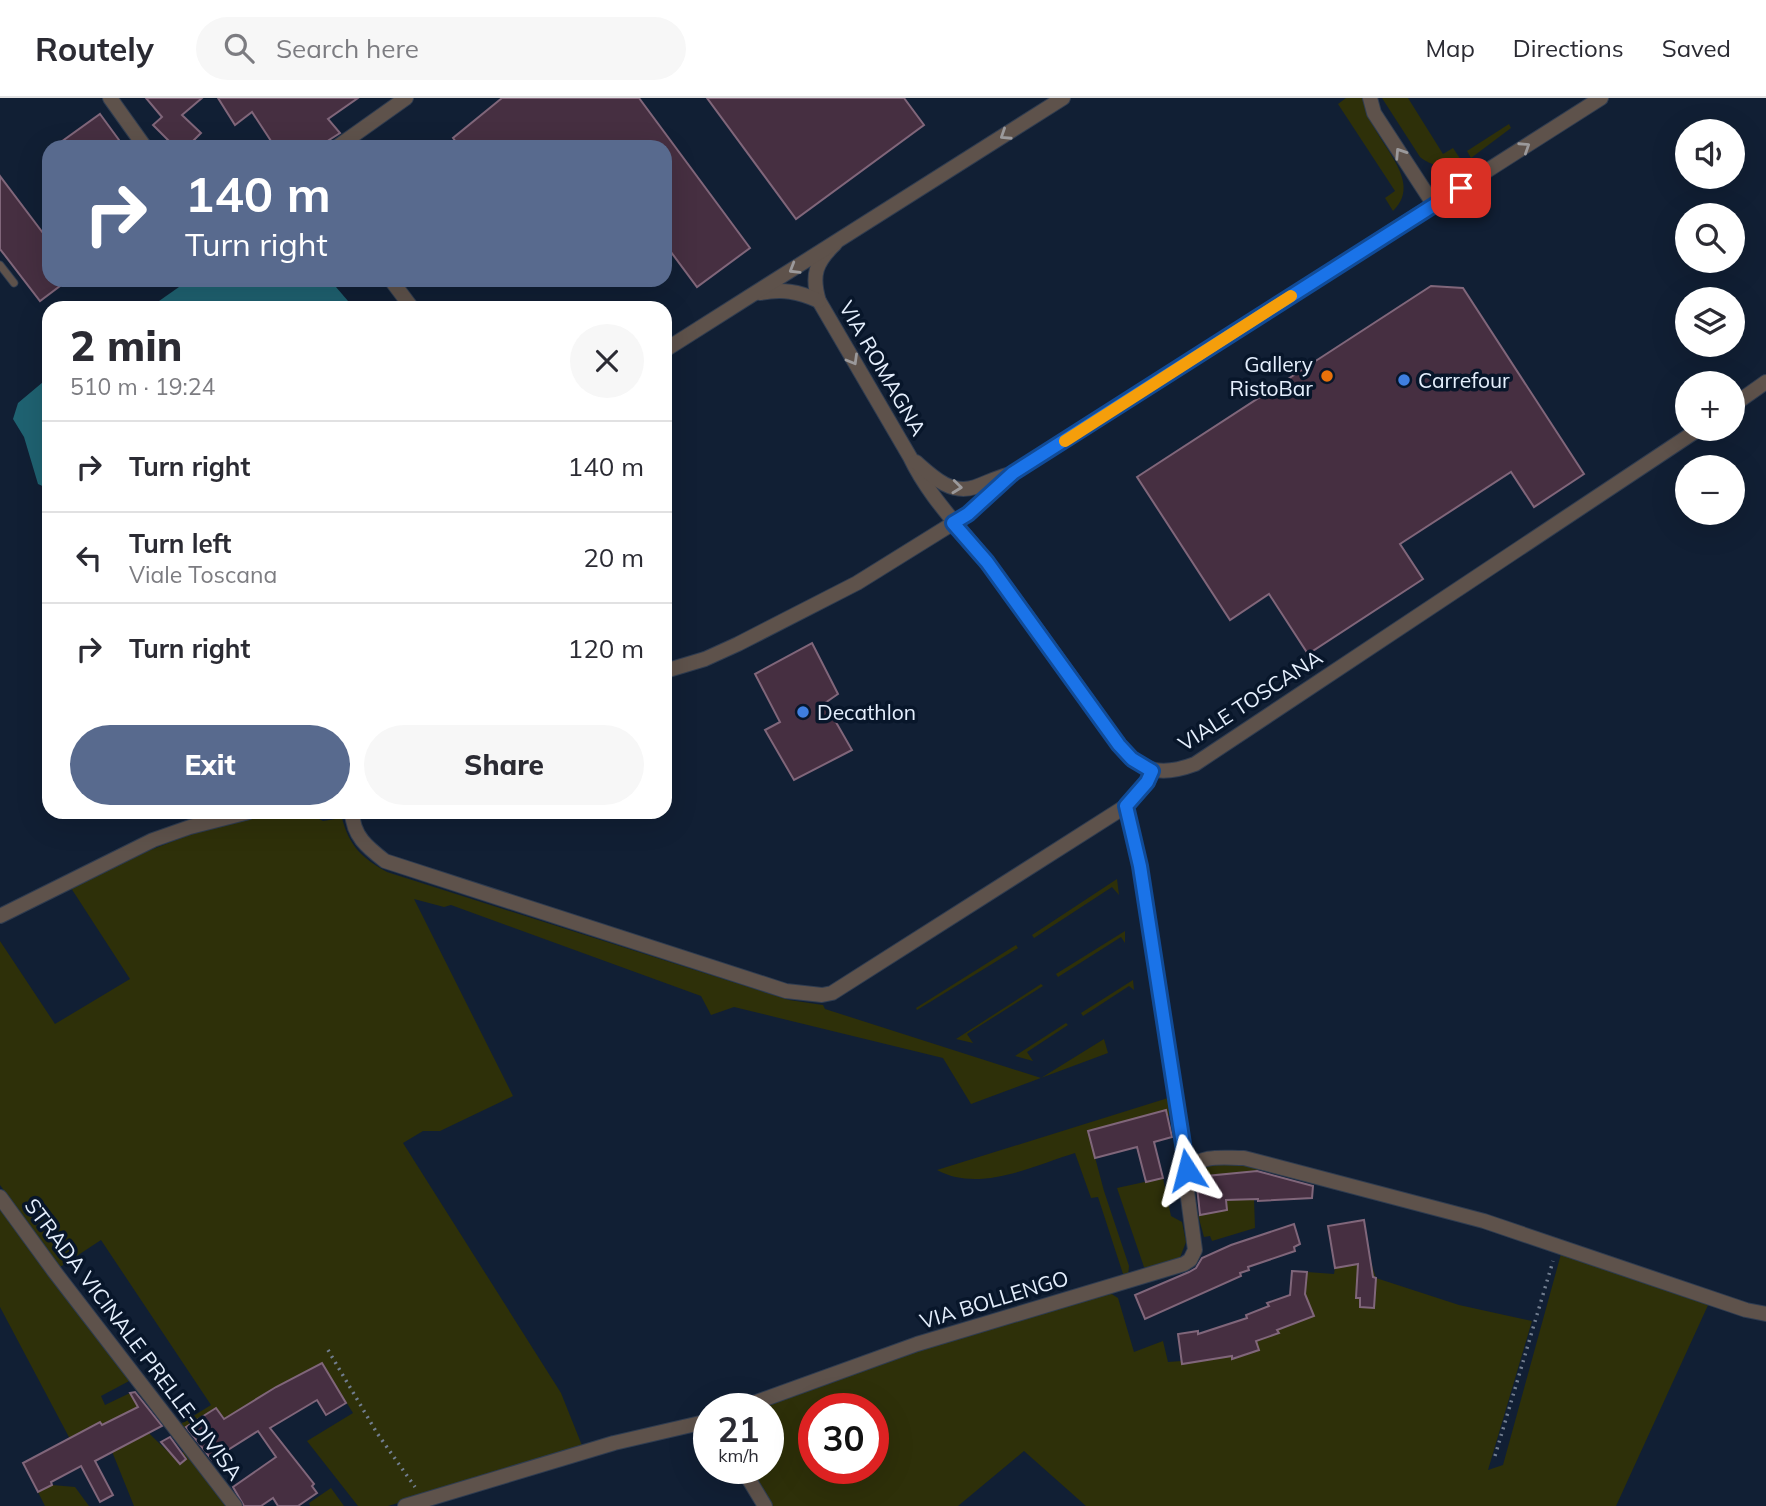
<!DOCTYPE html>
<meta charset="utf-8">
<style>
:root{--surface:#fff;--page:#f7f7f7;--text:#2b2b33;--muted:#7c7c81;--line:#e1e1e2;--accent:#586a8e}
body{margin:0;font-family:Mulish,sans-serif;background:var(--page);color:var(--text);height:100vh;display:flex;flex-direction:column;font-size:26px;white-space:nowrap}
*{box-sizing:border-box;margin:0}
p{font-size:23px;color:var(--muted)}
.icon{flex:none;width:38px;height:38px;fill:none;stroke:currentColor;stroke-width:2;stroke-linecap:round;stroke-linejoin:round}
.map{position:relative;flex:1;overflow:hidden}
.drawer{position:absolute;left:42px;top:203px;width:630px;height:518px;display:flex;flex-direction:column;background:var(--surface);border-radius:21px;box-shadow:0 7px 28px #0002}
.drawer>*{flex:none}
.top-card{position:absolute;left:42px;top:42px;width:630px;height:147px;border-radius:21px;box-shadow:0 7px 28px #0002;background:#586a8e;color:#fff;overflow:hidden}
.controls{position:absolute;left:1675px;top:21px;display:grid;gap:14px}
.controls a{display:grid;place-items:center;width:70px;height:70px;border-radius:50%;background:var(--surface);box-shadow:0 7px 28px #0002;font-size:35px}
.speed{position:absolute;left:693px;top:1295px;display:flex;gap:14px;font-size:35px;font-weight:700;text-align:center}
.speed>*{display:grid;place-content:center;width:91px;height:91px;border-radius:50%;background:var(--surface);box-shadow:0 7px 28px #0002;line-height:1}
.speed small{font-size:18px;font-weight:400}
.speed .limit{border:10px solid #d22;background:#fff;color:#111}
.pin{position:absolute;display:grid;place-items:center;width:60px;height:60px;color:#fff;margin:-30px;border-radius:14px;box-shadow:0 4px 10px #0006}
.me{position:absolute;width:77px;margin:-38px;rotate:351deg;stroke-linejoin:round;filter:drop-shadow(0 0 5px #0008)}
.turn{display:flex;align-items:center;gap:24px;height:147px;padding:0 28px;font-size:32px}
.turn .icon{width:91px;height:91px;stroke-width:2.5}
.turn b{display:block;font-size:49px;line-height:60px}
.round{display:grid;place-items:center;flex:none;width:74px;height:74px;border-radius:37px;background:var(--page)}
.head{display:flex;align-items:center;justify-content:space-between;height:119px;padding:0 28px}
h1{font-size:42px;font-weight:800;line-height:52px}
.action{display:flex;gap:14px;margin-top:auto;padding:14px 28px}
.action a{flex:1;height:80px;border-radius:42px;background:var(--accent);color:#fff;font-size:28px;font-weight:800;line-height:80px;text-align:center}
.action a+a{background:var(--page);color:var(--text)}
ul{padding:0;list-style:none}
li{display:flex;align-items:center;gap:21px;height:91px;padding:0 28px;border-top:2px solid var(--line)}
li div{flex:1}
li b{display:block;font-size:26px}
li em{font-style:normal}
header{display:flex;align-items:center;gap:42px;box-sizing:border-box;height:98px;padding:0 35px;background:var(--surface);border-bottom:2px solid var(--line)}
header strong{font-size:33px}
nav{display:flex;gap:38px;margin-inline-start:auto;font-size:24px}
.search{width:490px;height:63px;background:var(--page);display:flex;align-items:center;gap:18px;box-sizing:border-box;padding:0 24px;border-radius:38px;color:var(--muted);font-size:26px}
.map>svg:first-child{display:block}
.green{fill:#2e3009;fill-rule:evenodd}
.water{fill:#1f6271}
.building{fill:#462f41;stroke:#80667a;stroke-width:2}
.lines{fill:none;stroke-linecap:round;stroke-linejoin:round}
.service-casing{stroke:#2f3c50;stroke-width:9}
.minor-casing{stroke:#2f3c50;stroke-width:16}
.path{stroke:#727e90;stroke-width:3.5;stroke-dasharray:2 5;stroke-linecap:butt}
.service{stroke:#5e524b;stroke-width:7}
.minor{stroke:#5e524b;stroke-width:14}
.oneway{stroke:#9b999b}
.route-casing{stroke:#114b97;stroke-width:18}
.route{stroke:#1a73e8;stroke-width:12}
.slow{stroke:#f59e0b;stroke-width:12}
.food-dot{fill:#e8710a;stroke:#08162a;stroke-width:2.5}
.shop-dot{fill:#3f7fe0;stroke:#08162a;stroke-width:2.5}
.labels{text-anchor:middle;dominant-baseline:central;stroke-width:7;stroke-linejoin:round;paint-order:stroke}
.poi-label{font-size:21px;fill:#e5effd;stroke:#08162a;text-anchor:start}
.street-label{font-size:21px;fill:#e5effd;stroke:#08162a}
</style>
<header>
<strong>Routely</strong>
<div class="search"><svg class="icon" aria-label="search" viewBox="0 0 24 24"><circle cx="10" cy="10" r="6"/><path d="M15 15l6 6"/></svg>Search here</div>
<nav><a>Map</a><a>Directions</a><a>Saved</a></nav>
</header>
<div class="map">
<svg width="1766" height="1408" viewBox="0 0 1766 1408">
<rect width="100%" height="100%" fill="#111f34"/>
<g class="green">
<path d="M1346,0H1365C1363,37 1429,79 1393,113L1385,100L1395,93L1338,6Z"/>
<path d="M1382,0H1408L1443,56L1453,50L1463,65C1449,71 1432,69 1420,59Z"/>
<polygon points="1509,26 1511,30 1471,60 1467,53"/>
<path d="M269,714H305L323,723L342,720C349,748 363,761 387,774L789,902L823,907L825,911L1041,980L1104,941L1108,955L971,1006L943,960L734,909L711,917L701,898L451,807L444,809L414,801L513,998L440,1033H423L403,1045L561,1295L583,1350L388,1408H358L307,1343L353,1315L322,1265L276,1289L224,1322L216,1310L182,1331L179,1327L211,1307L101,1142L60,1169L0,1087V843L55,926L130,881L71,790L148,753L189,737Z"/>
<polygon points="1117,781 1119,797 1112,789 1034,840 1032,837"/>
<polygon points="1125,833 1125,845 1121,839 1058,879 1056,876"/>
<polygon points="1016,847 1018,850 917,912 916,910"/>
<polygon points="1133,882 1134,892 1129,888 1083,918 1081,915"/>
<polygon points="1041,886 1043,888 967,936 973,945 956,941"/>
<polygon points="1066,925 1068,927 1027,954 1033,963 1015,958"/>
<path d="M1168,1000L1173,1016L1168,1018L1166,1012L1088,1033L1104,1093L1129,1168L1128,1178L1124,1179L1098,1099L1091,1100L1075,1055C1033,1068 979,1095 937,1072Z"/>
<path d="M1223,1065L1267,1069V1071L1257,1072V1074L1194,1079C1196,1065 1212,1066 1223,1065Z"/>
<polygon points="1163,1080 1171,1118 1182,1124 1186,1144 1179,1162 1149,1172 1144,1169 1117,1090"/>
<polygon points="1254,1101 1255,1130 1212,1143 1210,1138 1204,1139 1198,1117 1227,1112 1226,1102"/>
<polygon points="0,1109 131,1282 101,1298 105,1307 130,1295 138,1309 102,1327 100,1324 70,1341 0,1209"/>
<path d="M1561,1156L1709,1205L1616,1408H1086L1024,1353L958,1408H770L746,1370H768V1311H755L956,1238L1110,1195L1118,1200L1134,1254L1163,1243L1168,1264L1182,1263L1183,1266L1202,1263L1230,1245L1233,1261L1259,1252L1256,1243L1278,1235L1277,1232L1313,1218L1304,1192L1307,1174L1334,1176L1335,1170L1371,1164L1376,1180L1459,1207L1532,1223L1488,1372L1503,1367ZM1357,1179L1375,1180V1210L1360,1209V1200H1357ZM814,1311H873V1370H814Z"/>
<path d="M149,1335C159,1346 170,1354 179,1366L186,1361L182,1355L184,1353L229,1408H134L111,1351H117Z"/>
<polygon points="52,1387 75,1389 89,1408 45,1408 38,1394"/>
<polygon points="331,1390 344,1408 310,1408 309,1405"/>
</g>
<g class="water">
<polygon points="201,182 330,182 354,210 149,210 179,189"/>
<polygon points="49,279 49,391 38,386 24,339 13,321 18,305"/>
</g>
<g class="building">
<polygon points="146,0 202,0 182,17 201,35 187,49 175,49 153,27 162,19"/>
<polygon points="218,0 358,0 328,21 340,35 318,49 275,49 252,14 235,27"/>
<polygon points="502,0 639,0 750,150 697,189 665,146 665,49 460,49 453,40"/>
<polygon points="707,0 904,0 924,27 796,121"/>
<polygon points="100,16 119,42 109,49 54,49"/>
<polygon points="0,78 49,143 49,182 68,182 40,203 0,151"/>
<polygon points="1431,188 1463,190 1584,376 1534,409 1511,374 1400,446 1423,481 1308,556 1269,496 1230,522 1137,379"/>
<polygon points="812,545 838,596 825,605 852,652 794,682 765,632 780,624 755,576"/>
<polygon points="1166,1012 1172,1039 1154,1044 1163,1080 1146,1084 1137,1049 1095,1060 1088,1033"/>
<polygon points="1257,1073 1313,1088 1312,1100 1258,1103 1258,1101 1226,1102 1227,1112 1200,1117 1196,1079"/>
<polygon points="1364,1122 1373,1179 1376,1180 1374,1210 1360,1209 1360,1200 1356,1200 1358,1166 1335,1170 1328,1128"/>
<polygon points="1294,1126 1300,1146 1294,1149 1295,1153 1248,1169 1249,1172 1240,1175 1241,1178 1145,1221 1135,1197 1189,1174 1196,1170 1202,1160 1231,1147"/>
<polygon points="1292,1173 1307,1174 1305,1196 1314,1218 1277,1232 1279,1235 1256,1243 1259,1252 1232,1261 1232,1258 1182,1266 1178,1236 1198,1233 1198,1236 1247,1220 1246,1217 1269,1208 1267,1205 1290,1197"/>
<polygon points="322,1265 346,1305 326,1317 317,1302 270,1330 314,1386 312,1388 317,1395 298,1408 278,1408 273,1400 261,1408 244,1408 233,1389 276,1359 258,1333 212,1362 186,1329 216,1310 224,1321 276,1289"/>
<polygon points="135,1294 162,1328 95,1363 113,1397 100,1404 81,1368 51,1384 52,1387 38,1394 23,1365 100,1324 102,1327 138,1309 130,1295"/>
<polygon points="170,1339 186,1361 180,1366 161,1344"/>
</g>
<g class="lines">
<defs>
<polyline id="service" points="0,167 14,185"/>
<g id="minor">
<polyline points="110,0 145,49"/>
<polyline points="1370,0 1374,15 1434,107"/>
<polyline points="337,49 406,0"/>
<path d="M835,146C816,164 811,177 819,203L910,359C929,399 959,428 986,463C1032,523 1075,585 1119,647C1143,674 1160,679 1195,666L1699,331"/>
<polyline points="391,182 412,210"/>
<path d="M760,195C782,191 798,193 819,203"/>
<polyline points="665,252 1063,0"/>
<polyline points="1732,308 1766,284"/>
<path d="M916,364C933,379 951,397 975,389C986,385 996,380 1007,377"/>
<polyline points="665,573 705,561 738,546 857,485 968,416 1013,375 1601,0"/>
<polyline points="1126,708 1140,768 1187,1072"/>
<path d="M352,714C353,738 367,749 385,763L786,893L822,897L832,895L1126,708L1148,684L1152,673"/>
<polyline points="0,818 153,742 190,729 249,714"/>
<polyline points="0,1099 54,1173 235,1408"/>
<path d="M737,1311L917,1246L1184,1166L1190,1162L1195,1152L1186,1085L1187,1072C1204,1056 1221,1060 1244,1060L1484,1123L1746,1212L1766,1216"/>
<polyline points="742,1370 765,1408"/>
<polyline points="405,1408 614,1345 709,1323"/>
</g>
</defs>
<use href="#service" class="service-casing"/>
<use href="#minor" class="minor-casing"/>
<g class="path">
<polyline points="328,1252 377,1335 415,1389"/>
<polyline points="1495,1358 1553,1163"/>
</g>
<use href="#service" class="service"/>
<use href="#minor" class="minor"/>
</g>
<defs><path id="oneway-chevron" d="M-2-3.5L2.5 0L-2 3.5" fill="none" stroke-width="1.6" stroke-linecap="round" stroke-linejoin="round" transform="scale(1.75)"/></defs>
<g class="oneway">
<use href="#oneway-chevron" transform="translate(1005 37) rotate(147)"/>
<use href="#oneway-chevron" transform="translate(1525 49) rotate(-33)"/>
<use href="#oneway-chevron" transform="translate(1400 55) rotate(-123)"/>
<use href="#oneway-chevron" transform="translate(794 171) rotate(149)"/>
<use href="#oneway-chevron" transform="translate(853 262) rotate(60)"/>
<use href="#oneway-chevron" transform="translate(957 389) rotate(6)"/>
</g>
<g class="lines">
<defs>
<polyline id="route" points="1187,1072 1140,768 1126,708 1147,684 1152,673 1132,661 1119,647 987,464 953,425 968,416 1013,375 1461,90"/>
</defs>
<use href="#route" class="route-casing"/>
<use href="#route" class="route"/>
<polyline class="slow" points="1065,343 1291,198"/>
</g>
<circle class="food-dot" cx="1327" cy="278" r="7"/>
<g class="shop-dot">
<circle cx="1404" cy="282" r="7"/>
<circle cx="803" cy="614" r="7"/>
</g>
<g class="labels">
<g class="poi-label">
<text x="1313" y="266" text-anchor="end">Gallery<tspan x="1313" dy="24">RistoBar</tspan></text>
<text x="1418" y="282">Carrefour</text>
<text x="817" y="614">Decathlon</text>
</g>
<g class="street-label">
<text transform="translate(883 270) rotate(60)">VIA ROMAGNA</text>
<text transform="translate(1250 602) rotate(-33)">VIALE TOSCANA</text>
<text transform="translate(994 1201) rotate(-17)">VIA BOLLENGO</text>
<text transform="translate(134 1241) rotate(53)">STRADA VICINALE PRELLE-DIVISA</text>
</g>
</g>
</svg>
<div class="controls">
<a><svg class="icon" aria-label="sound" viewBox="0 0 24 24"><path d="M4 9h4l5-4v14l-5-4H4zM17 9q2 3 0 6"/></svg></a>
<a><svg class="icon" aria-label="search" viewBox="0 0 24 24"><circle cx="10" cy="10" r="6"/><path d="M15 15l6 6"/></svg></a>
<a><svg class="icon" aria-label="layers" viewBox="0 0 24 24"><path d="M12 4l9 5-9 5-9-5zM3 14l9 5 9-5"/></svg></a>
<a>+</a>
<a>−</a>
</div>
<div class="speed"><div>21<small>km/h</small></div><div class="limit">30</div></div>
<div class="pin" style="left:1461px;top:90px;background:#d93025"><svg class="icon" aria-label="arrive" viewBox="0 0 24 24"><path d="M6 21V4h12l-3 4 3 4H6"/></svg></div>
<svg class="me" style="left:1187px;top:1072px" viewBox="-20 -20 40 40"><path d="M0-17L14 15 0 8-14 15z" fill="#1a73e8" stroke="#fff" stroke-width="4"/></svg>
<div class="top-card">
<div class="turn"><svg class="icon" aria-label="right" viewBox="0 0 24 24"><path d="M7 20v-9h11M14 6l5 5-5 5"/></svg><div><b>140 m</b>Turn right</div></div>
</div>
<section class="drawer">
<div class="head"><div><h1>2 min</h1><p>510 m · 19:24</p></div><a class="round"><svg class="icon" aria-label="close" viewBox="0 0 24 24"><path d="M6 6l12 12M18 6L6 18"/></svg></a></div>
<ul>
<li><svg class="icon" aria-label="right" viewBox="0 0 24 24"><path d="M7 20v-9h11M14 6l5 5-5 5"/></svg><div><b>Turn right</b></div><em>140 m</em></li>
<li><svg class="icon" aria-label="left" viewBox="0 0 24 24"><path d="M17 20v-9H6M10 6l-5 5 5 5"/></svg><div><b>Turn left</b><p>Viale Toscana</p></div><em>20 m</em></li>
<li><svg class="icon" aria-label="right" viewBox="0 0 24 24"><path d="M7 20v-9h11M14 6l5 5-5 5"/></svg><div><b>Turn right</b></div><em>120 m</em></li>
</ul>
<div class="action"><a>Exit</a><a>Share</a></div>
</section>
</div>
